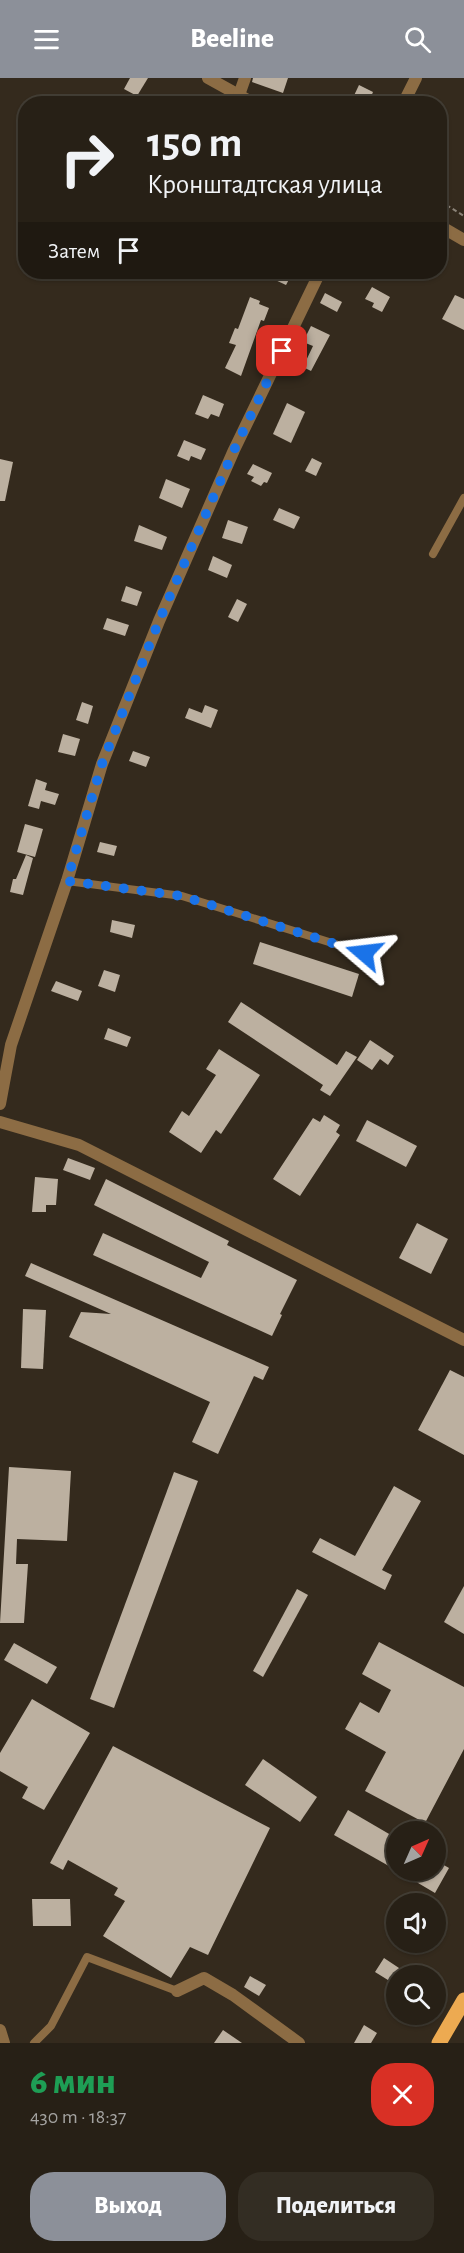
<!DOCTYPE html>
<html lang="ru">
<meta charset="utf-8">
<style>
:root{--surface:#272016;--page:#332d23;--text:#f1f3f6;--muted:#a4a3a1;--line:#433e35;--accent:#8c9099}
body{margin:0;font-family:"Alegreya Sans",sans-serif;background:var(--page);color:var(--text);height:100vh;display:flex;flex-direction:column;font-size:22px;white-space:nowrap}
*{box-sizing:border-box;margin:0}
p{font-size:20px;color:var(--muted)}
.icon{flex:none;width:33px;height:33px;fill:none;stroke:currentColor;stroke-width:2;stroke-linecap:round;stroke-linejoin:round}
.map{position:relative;height:1965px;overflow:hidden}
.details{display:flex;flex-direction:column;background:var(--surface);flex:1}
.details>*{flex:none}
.guide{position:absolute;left:18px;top:18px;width:429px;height:183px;border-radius:24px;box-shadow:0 2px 4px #0004,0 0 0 2px var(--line);background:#272016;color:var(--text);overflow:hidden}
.needle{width:39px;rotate:45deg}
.buttons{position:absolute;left:386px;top:1743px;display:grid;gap:12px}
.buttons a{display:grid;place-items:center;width:60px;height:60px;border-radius:50%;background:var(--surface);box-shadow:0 2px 4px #0004,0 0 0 2px var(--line);font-size:30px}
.pin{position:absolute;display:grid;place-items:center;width:51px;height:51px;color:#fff;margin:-26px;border-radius:12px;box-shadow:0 3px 9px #0006}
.me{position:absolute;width:66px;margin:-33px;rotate:287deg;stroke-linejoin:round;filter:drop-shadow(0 0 4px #0008)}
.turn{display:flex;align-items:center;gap:21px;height:126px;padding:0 30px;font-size:27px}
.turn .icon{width:78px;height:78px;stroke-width:2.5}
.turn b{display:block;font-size:42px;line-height:51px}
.then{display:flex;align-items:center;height:57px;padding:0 30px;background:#0003;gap:12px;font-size:22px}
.round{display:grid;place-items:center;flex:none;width:63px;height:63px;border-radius:24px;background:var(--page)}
.summary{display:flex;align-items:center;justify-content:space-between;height:102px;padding:0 30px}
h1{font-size:36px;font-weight:800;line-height:45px;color:#1e9e55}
.button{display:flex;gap:12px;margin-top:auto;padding:12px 30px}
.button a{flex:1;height:69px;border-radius:24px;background:var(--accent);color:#fff;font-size:24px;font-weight:800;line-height:69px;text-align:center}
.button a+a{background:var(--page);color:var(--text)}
header{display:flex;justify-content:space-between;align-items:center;height:78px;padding:0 30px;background:var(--accent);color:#fff;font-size:27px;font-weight:800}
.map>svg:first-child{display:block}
.building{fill:#bcb0a0}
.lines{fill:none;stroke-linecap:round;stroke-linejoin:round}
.path{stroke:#8b8378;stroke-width:2;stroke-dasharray:4.5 3;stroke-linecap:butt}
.lane{stroke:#8c6c44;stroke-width:8}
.street{stroke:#8c6c44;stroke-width:12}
.primary{stroke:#edaa51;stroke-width:15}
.route{stroke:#1a73e8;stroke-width:10;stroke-dasharray:0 18}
</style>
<header><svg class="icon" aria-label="menu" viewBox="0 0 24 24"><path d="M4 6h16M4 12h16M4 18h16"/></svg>Beeline<svg class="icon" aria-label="search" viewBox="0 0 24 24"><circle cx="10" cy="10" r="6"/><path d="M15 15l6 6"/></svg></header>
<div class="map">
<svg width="464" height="1965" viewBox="0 0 464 1965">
<rect width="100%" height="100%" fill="#342a1d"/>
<g class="building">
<polygon points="130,0 148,0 137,18 124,11"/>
<polygon points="253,0 288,0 283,15 252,4"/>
<polygon points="359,7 373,14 368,26 350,26"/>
<polygon points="258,194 293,194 286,207"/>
<polygon points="372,209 390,219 382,234 372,229 374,225 365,221"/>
<polygon points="325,215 342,224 337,234 320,225"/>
<polygon points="455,217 464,221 464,252 442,241"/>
<polygon points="250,219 260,223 259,226 269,230 264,243 261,242 241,298 225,290 236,267 229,265 235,250 238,251"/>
<polygon points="311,248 330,257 311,293 303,289 313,268 303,264"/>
<polygon points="203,317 224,326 219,339 211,336 208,341 195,336"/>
<polygon points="287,325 305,334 291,365 273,356"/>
<polygon points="184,362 206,371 201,382 191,378 189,383 177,378"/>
<polygon points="312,380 322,385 316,398 305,393"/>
<polygon points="0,381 13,384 5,423 0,423"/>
<polygon points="253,386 272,395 267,405 264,404 261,408 251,403 254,399 247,396"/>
<polygon points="166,401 190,411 182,430 159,420"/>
<polygon points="279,430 300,439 294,451 273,442"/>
<polygon points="228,442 248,449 242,466 222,460"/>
<polygon points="139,447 167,459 162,472 134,463"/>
<polygon points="213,478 232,487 227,500 208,492"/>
<polygon points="126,508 142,514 137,528 121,523"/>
<polygon points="237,521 247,526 238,544 228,539"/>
<polygon points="107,540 129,547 125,558 103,551"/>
<polygon points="82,624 93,628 88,646 76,642"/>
<polygon points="205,627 218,632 211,650 185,640 189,630 202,635"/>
<polygon points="63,656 80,661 75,678 58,674"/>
<polygon points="133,673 150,679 146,689 129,683"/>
<polygon points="36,701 47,705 45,712 59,716 55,727 41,723 39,731 28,728"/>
<polygon points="25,746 43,751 35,779 17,774"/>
<polygon points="100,764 117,768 114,778 97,774"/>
<polygon points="26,777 33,780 23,817 10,814 13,801 16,801"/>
<polygon points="112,842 135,847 132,860 110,854"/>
<polygon points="260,864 359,896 352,919 253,886"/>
<polygon points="104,892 120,897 115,914 98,908"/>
<polygon points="56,903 82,913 78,923 51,913"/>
<polygon points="241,924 337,987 346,973 357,979 330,1018 320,1012 323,1007 228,944"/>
<polygon points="108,950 131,959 127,969 104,961"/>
<polygon points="370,962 394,978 388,987 380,981 372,992 357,982"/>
<polygon points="219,971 260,997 221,1056 216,1052 201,1075 169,1054 182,1033 189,1038 216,997 206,991"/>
<polygon points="324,1037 340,1047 336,1054 340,1057 300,1118 273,1101 313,1040 320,1044"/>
<polygon points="367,1042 417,1068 406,1089 356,1063"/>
<polygon points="68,1080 95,1090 90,1102 63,1092"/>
<polygon points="35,1099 58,1101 56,1127 46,1127 46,1134 32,1134"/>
<polygon points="106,1101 229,1163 227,1167 297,1202 280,1236 282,1237 272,1258 93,1177 103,1155 201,1200 209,1184 94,1127"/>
<polygon points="417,1145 448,1161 431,1196 399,1180"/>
<polygon points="31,1185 269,1289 263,1302 254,1298 218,1376 192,1364 210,1324 69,1259 81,1234 111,1236 25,1198"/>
<polygon points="23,1231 46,1232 43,1291 21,1290"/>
<polygon points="450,1292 464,1299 464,1377 418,1352"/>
<polygon points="9,1389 71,1393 67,1463 17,1461 16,1486 28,1486 24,1545 0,1545"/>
<polygon points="174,1394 198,1403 114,1630 90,1621"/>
<polygon points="394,1408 421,1423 382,1492 392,1497 385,1512 312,1474 320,1460 355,1478"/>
<polygon points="464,1508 464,1556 444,1544"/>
<polygon points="297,1511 308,1517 263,1599 253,1593"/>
<polygon points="379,1564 464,1609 464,1671 425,1745 365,1713 386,1674 345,1651 360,1624 379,1635 391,1612 362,1596"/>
<polygon points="14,1565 57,1589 47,1606 4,1582"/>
<polygon points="32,1621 90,1655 44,1732 22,1720 28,1709 0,1693 0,1675"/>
<polygon points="113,1668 270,1750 208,1877 190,1869 171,1900 103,1858 125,1823 114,1817 118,1810 68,1782 63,1792 50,1785"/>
<polygon points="263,1681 317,1719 300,1744 245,1707"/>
<polygon points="348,1732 396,1760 396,1792 334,1757"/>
<polygon points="435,1782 449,1790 435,1815 396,1792 435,1792"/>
<polygon points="32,1821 70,1821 71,1848 33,1848"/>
<polygon points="384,1880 411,1898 396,1898 396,1907 375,1894"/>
<polygon points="250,1898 266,1907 259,1918 244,1909"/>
<polygon points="364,1947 377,1955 371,1965 354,1965"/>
<polygon points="223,1952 242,1965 214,1965"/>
</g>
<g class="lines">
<polyline class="path" points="440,123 464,138"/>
<g class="lane">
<polyline points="433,476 464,420"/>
<polyline points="67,803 182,818 364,875"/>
<polyline points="34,1965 51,1948 87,1879 177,1913"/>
</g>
<g class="street">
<polyline points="208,0 255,26"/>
<polyline points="239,17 245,0"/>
<polyline points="403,26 416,0"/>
<polyline points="440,148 464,162"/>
<polyline points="0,1026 11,967 67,803 102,686 159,543 234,372 320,194"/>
<polyline points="0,1044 79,1067 464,1262"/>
<polyline points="177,1913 204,1900 233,1917 299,1965"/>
<polyline points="0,1952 4,1965"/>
</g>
<polyline class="primary" points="439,1965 464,1922"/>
</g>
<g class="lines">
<polyline class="route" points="282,273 234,372 159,543 102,686 67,803 182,818 364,875"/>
</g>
</svg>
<div class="buttons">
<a><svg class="needle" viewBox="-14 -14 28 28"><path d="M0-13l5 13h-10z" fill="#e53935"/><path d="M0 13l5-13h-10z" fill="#a4a3a1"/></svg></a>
<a><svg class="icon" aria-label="sound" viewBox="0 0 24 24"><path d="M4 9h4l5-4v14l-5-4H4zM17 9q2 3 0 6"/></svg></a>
<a><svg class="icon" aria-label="search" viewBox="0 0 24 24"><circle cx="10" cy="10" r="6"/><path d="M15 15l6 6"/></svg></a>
</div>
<div class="pin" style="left:282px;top:273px;background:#d93025"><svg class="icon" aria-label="arrive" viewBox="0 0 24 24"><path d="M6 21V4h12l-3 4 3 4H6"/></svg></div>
<svg class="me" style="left:364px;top:875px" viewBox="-20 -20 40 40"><path d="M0-17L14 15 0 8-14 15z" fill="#1a73e8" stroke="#fff" stroke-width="4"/></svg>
<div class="guide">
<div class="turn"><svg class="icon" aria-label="right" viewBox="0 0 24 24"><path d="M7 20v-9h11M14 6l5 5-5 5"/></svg><div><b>150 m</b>Кронштадтская улица</div></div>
<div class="then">Затем<svg class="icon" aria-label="arrive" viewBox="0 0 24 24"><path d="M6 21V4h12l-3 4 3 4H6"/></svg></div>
</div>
</div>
<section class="details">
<div class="summary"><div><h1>6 мин</h1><p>430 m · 18:37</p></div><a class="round" style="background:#d93025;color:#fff"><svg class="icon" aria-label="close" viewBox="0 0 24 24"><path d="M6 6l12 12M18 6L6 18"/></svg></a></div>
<div class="button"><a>Выход</a><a>Поделиться</a></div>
</section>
